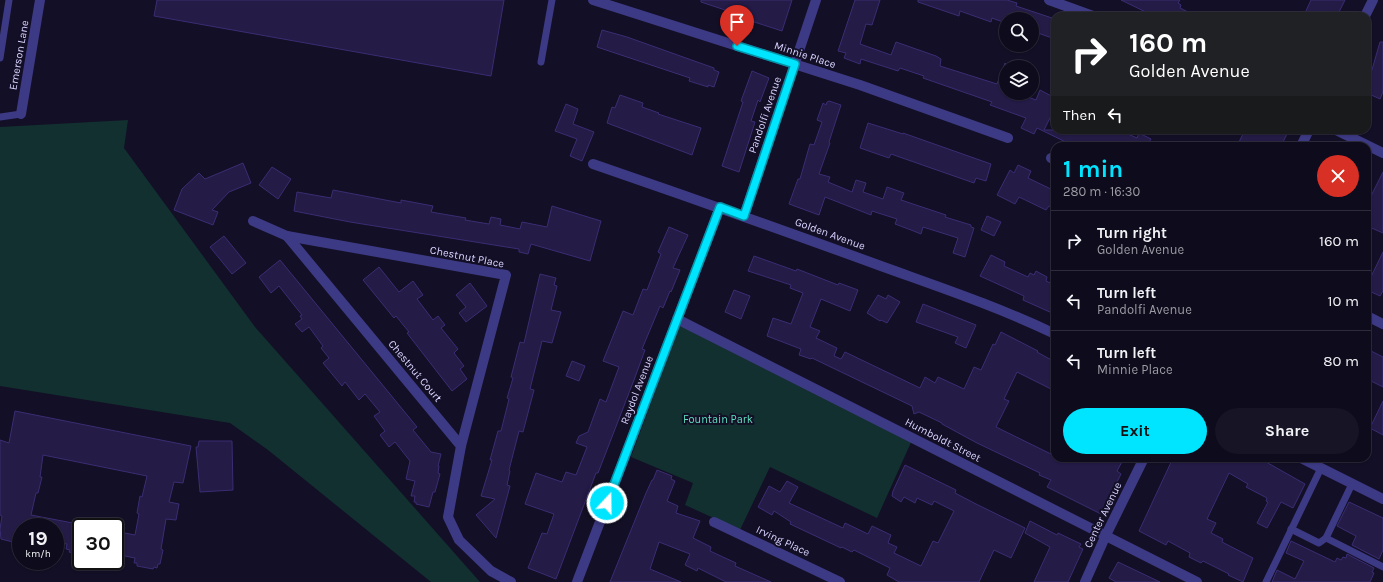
<!DOCTYPE html>
<meta charset="utf-8">
<style>
:root{--surface:#0e0b1c;--page:#171425;--text:#f1f3f6;--muted:#9b9ba3;--line:#2e2b3b;--accent:#00e5ff}
body{margin:0;font-family:Karla,sans-serif;background:var(--page);color:var(--text);height:100vh;display:flex;flex-direction:column;font-size:15px;white-space:nowrap}
*{box-sizing:border-box;margin:0}
p{font-size:13px;color:var(--muted)}
.icon{flex:none;width:22px;height:22px;fill:none;stroke:currentColor;stroke-width:2;stroke-linecap:round;stroke-linejoin:round}
.map{position:relative;flex:1;overflow:hidden}
.panel{position:absolute;left:1051px;top:142px;width:320px;height:320px;display:flex;flex-direction:column;background:var(--surface);border-radius:12px;box-shadow:0 1px 3px #0004,0 0 0 1px var(--line)}
.panel>*{flex:none}
.guide{position:absolute;left:1051px;top:12px;width:320px;height:122px;border-radius:12px;box-shadow:0 1px 3px #0004,0 0 0 1px var(--line);background:#202124;color:#fff;overflow:hidden}
.tools{position:absolute;left:999px;top:12px;display:grid;gap:8px}
.tools a{display:grid;place-items:center;width:40px;height:40px;border-radius:50%;background:var(--surface);box-shadow:0 1px 3px #0004,0 0 0 1px var(--line);font-size:20px}
.speed{position:absolute;left:12px;top:518px;display:flex;gap:8px;font-size:20px;font-weight:700;text-align:center}
.speed>*{display:grid;place-content:center;width:52px;height:52px;border-radius:50%;background:var(--surface);box-shadow:0 1px 3px #0004,0 0 0 1px var(--line);line-height:1}
.speed small{font-size:10px;font-weight:400}
.speed .limit{border:2px solid #111;border-radius:6px;background:#fff;color:#111}
.pin{position:absolute;display:grid;place-items:center;width:34px;height:34px;color:#fff;margin:-41px -17px;border-radius:50% 50% 50% 0;rotate:-45deg;box-shadow:0 0 4px #0007}
.pin .icon{rotate:45deg}
.me{position:absolute;width:44px;margin:-22px;rotate:21deg;stroke-linejoin:round;filter:drop-shadow(0 0 3px #0008)}
.turn{display:flex;align-items:center;gap:14px;height:84px;padding:0 12px;font-size:18px}
.turn .icon{width:52px;height:52px;stroke-width:2.5}
.turn b{display:block;font-size:28px;line-height:34px}
.then{display:flex;align-items:center;height:38px;padding:0 12px;background:#0003;gap:8px;font-size:15px}
.round{display:grid;place-items:center;flex:none;width:42px;height:42px;border-radius:21px;background:var(--page)}
.head{display:flex;align-items:center;justify-content:space-between;height:68px;padding:0 12px}
h1{font-size:24px;font-weight:700;line-height:30px;color:var(--accent)}
.cta{display:flex;gap:8px;margin-top:auto;padding:8px 12px}
.cta a{flex:1;height:46px;border-radius:24px;background:var(--accent);color:#111;font-size:16px;font-weight:700;line-height:46px;text-align:center}
.cta a+a{background:var(--page);color:var(--text)}
ul{padding:0;list-style:none}
li{display:flex;align-items:center;gap:12px;height:60px;padding:0 12px;border-top:1px solid var(--line)}
li div{flex:1}
li b{display:block;font-size:15px}
li em{font-style:normal}
.map>svg:first-child{display:block}
.green{fill:#12302f}
.building{fill:#241b47;stroke:#3b2d73}
.lines{fill:none;stroke-linecap:round;stroke-linejoin:round}
.service{stroke:#3d3a85;stroke-width:7}
.minor{stroke:#3d3a85;stroke-width:10}
.route-casing{stroke:#0095a6;stroke-width:10}
.route{stroke:#00e5ff;stroke-width:7}
.labels{text-anchor:middle;dominant-baseline:central;stroke-width:4;stroke-linejoin:round;paint-order:stroke}
.street-label{font-size:11px;fill:#d9d4ff;stroke:#130f26}
.park-label{font-size:11px;fill:#5fe0c0;stroke:#130f26}
</style>
<div class="map">
<svg width="1383" height="582" viewBox="0 0 1383 582">
<rect width="100%" height="100%" fill="#130f26"/>
<g class="green">
<polygon points="128,120 124,148 255,327 480,582 431,582 268,450 230,423 0,386 0,127"/>
<polygon points="680,324 913,438 877,518 770,467 740,530 685,505 693,483 631,457"/>
</g>
<g class="building">
<polygon points="157,0 504,0 491,76 154,16"/>
<polygon points="701,0 792,0 782,31 742,18 743,16 701,2"/>
<polygon points="855,0 880,0 872,25 866,24 860,44 891,55 896,42 936,56 941,59 940,66 997,84 1005,63 1006,64 1006,93 1017,93 1036,100 1040,90 1055,98 1055,108 1044,130 1119,130 1137,138 1139,133 1151,139 1148,144 1153,146 1074,146 1037,128 1034,134 1021,128 1026,118 990,105 992,102 923,78 924,76 900,68 898,71 861,59 860,64 844,58 846,53 838,51"/>
<polygon points="918,0 1007,0 1017,3 1016,6 1055,19 1055,39 1032,31 1032,19 1006,19 1006,23 992,18 991,22 960,11 959,16 918,2"/>
<polygon points="1121,0 1180,0 1178,3 1181,5 1180,8 1196,16 1154,16"/>
<polygon points="1311,0 1345,0 1337,16 1311,16 1305,13"/>
<polygon points="602,30 627,37 714,68 714,70 719,72 714,87 708,85 708,87 689,81 690,78 597,47"/>
<polygon points="1380,42 1383,42 1383,92 1380,99 1367,93 1367,80 1369,80"/>
<polygon points="752,71 769,78 760,102 758,100 751,121 755,122 739,172 722,166 743,102 741,101"/>
<polygon points="620,95 643,103 642,107 659,113 658,114 701,128 692,155 607,123 612,107 615,108"/>
<polygon points="829,101 841,105 829,142 830,143 819,174 830,177 828,182 852,192 856,180 866,183 863,192 883,199 887,187 904,193 901,200 946,215 945,217 971,225 971,227 974,228 965,257 953,253 958,238 923,227 921,234 911,230 895,224 897,219 872,211 871,215 825,197 819,215 789,204 798,179 800,179 810,144 814,145 822,122 817,120 823,103 826,105 827,102"/>
<polygon points="566,104 578,109 573,124 594,132 582,161 570,156 577,139 555,131"/>
<polygon points="868,123 903,134 903,133 991,164 986,181 976,178 974,183 891,154 889,158 860,148"/>
<polygon points="1245,130 1289,130 1281,146 1237,146"/>
<polygon points="243,163 251,183 229,192 212,210 218,212 213,225 174,210 182,189 199,173 205,179"/>
<polygon points="1018,165 1031,171 1028,178 1055,191 1055,209 1049,206 1046,210 1019,197 1015,204 997,195 1010,170 1014,173"/>
<polygon points="272,167 291,179 278,199 259,185"/>
<polygon points="1383,172 1383,233 1367,226 1367,204"/>
<polygon points="333,190 401,203 401,200 433,206 431,212 466,218 465,220 489,224 491,217 501,219 500,225 520,229 522,222 547,227 552,206 601,221 590,261 531,244 528,254 519,252 519,249 350,222 294,211 297,192 331,198"/>
<polygon points="987,216 1001,222 994,236 981,230"/>
<polygon points="669,227 688,235 673,268 680,270 671,292 670,291 663,308 660,306 642,349 645,350 634,380 598,473 596,473 556,579 528,568 542,533 547,534 554,514 525,504 536,473 562,482 566,472 576,475 587,447 576,443 579,436 588,432 600,399 606,402 619,367 603,361 623,311 633,315 643,289 647,290 661,254 658,252"/>
<polygon points="224,236 246,263 232,274 210,247"/>
<polygon points="1383,252 1383,291 1380,296 1367,290 1367,285"/>
<polygon points="991,255 1005,262 1004,266 1028,277 1030,273 1034,275 1036,271 1047,277 1046,281 1055,285 1055,305 1052,313 1023,300 1024,296 980,276"/>
<polygon points="754,256 796,271 797,269 838,285 839,283 858,290 850,311 821,299 810,327 820,331 816,338 837,348 834,356 841,359 845,352 920,388 925,377 935,383 938,377 964,389 974,367 981,370 993,344 995,345 1001,332 1038,351 1037,352 1055,362 1055,391 1017,372 1004,399 1009,401 996,427 1055,456 1055,458 1124,458 1117,471 1121,474 1101,514 1047,487 1051,480 1039,475 1040,473 977,443 942,424 942,423 919,412 914,414 912,406 812,358 811,359 799,355 801,349 767,336 773,318 791,324 803,293 790,288 791,285 748,271"/>
<polygon points="280,260 417,427 413,430 431,452 441,454 438,466 439,466 438,473 440,474 435,492 433,492 429,507 416,504 416,502 414,502 415,496 411,496 415,481 406,479 410,461 395,442 389,447 380,435 385,431 374,416 380,412 365,394 359,400 345,382 342,386 323,363 329,358 321,348 323,346 309,327 302,332 295,324 302,319 300,316 302,315 279,286 271,293 259,277"/>
<polygon points="379,267 399,292 413,281 423,295 417,299 433,320 438,316 445,325 441,328 458,349 454,353 464,366 460,369 467,379 452,391 407,333 409,332 396,316 394,318 363,280"/>
<polygon points="540,274 556,278 554,285 557,286 551,310 561,312 552,343 542,341 530,389 534,390 523,432 519,431 509,470 510,471 507,485 510,486 496,538 476,515 495,499 481,496 492,460 490,460 498,431 501,431 509,399 507,398 513,378 511,377 520,342 524,343"/>
<polygon points="470,283 487,306 466,322 459,313 466,307 456,295"/>
<polygon points="734,290 750,296 741,319 725,312"/>
<polygon points="878,295 886,299 888,295 900,302 887,323 881,320 880,321 867,313"/>
<polygon points="923,304 976,325 966,348 955,343 958,337 916,322"/>
<polygon points="1367,349 1383,357 1383,387 1367,379"/>
<polygon points="572,361 585,366 579,381 566,376"/>
<polygon points="1383,401 1383,435 1370,428"/>
<polygon points="15,411 191,446 183,483 174,482 169,502 179,504 176,520 166,519 161,549 163,550 160,564 158,564 157,568 154,567 153,569 137,566 137,563 134,563 135,558 115,554 115,531 135,535 139,514 137,513 140,496 142,497 147,476 43,455 40,477 42,477 38,493 36,493 31,515 78,524 81,523 81,555 69,552 70,550 66,549 67,544 55,542 55,527 21,527 21,541 18,541 17,543 1,539 0,529 2,516 0,515 0,440 9,443"/>
<polygon points="199,441 232,441 233,490 200,492 196,447 198,447"/>
<polygon points="1173,458 1259,458 1305,484 1293,508 1281,502 1267,528 1257,523 1268,502 1266,501 1267,498 1246,487 1248,484 1229,473 1207,519 1216,523 1211,533 1223,539 1222,542 1253,558 1243,582 1228,575 1229,574 1203,561 1201,563 1189,557 1190,553 1168,541 1166,545 1139,531"/>
<polygon points="905,465 956,490 955,493 976,504 1025,528 1011,558 994,550 979,582 899,582 887,575 890,568 854,550 852,552 842,547 841,548 790,524 791,522 774,511 772,515 758,507 769,486 780,492 787,481 798,487 789,503 843,528 845,523 868,534 872,526 891,535 888,543 897,547 894,553 921,566 933,541 938,543 954,511 934,501 932,505 917,498 915,503 904,497 901,502 892,496 893,491"/>
<polygon points="657,470 672,476 671,479 675,481 667,501 678,506 676,513 700,521 693,538 711,547 710,551 736,563 735,566 771,582 726,582 698,568 697,571 685,565 690,554 659,542 650,569 681,582 610,582 646,493 652,480 653,480"/>
<polygon points="1349,502 1383,518 1383,550 1379,559 1352,545 1356,536 1337,526"/>
<polygon points="1030,521 1057,535 1058,533 1081,544 1079,547 1083,549 1068,582 1034,582 1050,547 1025,533"/>
<polygon points="1291,541 1335,562 1337,558 1341,560 1343,557 1346,558 1347,554 1374,568 1372,572 1374,573 1370,582 1272,582 1277,570 1295,579 1304,561 1286,553"/>
<polygon points="1118,562 1160,582 1116,582 1109,578"/>
</g>
<g class="lines">
<g class="service">
<polyline points="0,58 9,0"/>
<polyline points="541,62 552,0"/>
<polyline points="0,117 21,114"/>
<polyline points="1291,529 1319,543 1326,538 1352,484"/>
<polyline points="1326,538 1383,567"/>
<polyline points="1266,582 1321,468"/>
</g>
<g class="minor">
<polyline points="593,0 860,85 1008,138"/>
<polyline points="1049,0 1093,16"/>
<polyline points="1365,16 1373,0"/>
<polyline points="21,114 40,0"/>
<polyline points="1336,130 1383,153"/>
<polyline points="1301,146 1309,130"/>
<polyline points="1051,158 1055,160"/>
<path d="M593,164C689,197 785,231 881,266C939,287 999,307 1055,334"/>
<polyline points="744,216 816,0"/>
<polyline points="253,221 287,236 506,275 461,446"/>
<polyline points="287,236 461,446 448,517 459,540 491,571 511,582"/>
<polyline points="1367,316 1383,324"/>
<polyline points="677,319 1197,582"/>
<polyline points="1301,458 1383,499"/>
<polyline points="714,522 840,582"/>
<polyline points="577,582 720,207"/>
<polyline points="1085,582 1106,535 1144,458"/>
</g>
</g>
<g class="lines">
<defs>
<polyline id="route" points="607,503 720,207 744,216 795,64 737,46"/>
</defs>
<use href="#route" class="route-casing"/>
<use href="#route" class="route"/>
</g>
<g class="labels">
<g class="street-label">
<text transform="translate(19 55) rotate(-80)">Emerson Lane</text>
<text transform="translate(805 55) rotate(18)">Minnie Place</text>
<text transform="translate(765 115) rotate(-71)">Pandolfi Avenue</text>
<text transform="translate(830 234) rotate(20)">Golden Avenue</text>
<text transform="translate(467 257) rotate(11)">Chestnut Place</text>
<text transform="translate(415 371) rotate(50)">Chestnut Court</text>
<text transform="translate(637 390) rotate(-69)">Raydol Avenue</text>
<text transform="translate(943 440) rotate(27)">Humboldt Street</text>
<text transform="translate(1103 515) rotate(-64)">Center Avenue</text>
<text transform="translate(783 541) rotate(25)">Irving Place</text>
</g>
<g class="park-label">
<text x="718" y="419">Fountain Park</text>
</g>
</g>
</svg>
<div class="tools">
<a><svg class="icon" aria-label="search" viewBox="0 0 24 24"><circle cx="10" cy="10" r="6"/><path d="M15 15l6 6"/></svg></a>
<a><svg class="icon" aria-label="layers" viewBox="0 0 24 24"><path d="M12 4l9 5-9 5-9-5zM3 14l9 5 9-5"/></svg></a>
</div>
<div class="speed"><div>19<small>km/h</small></div><div class="limit">30</div></div>
<div class="pin" style="left:737px;top:46px;background:#d93025"><svg class="icon" aria-label="arrive" viewBox="0 0 24 24"><path d="M6 21V4h12l-3 4 3 4H6"/></svg></div>
<svg class="me" style="left:607px;top:503px" viewBox="-20 -20 40 40"><circle r="17" fill="#00e5ff" stroke="#fff" stroke-width="3"/><path d="M0-11L8 9 0 5-8 9z" fill="#fff"/></svg>
<div class="guide">
<div class="turn"><svg class="icon" aria-label="right" viewBox="0 0 24 24"><path d="M7 20v-9h11M14 6l5 5-5 5"/></svg><div><b>160 m</b>Golden Avenue</div></div>
<div class="then">Then<svg class="icon" aria-label="left" viewBox="0 0 24 24"><path d="M17 20v-9H6M10 6l-5 5 5 5"/></svg></div>
</div>
<section class="panel">
<div class="head"><div><h1>1 min</h1><p>280 m · 16:30</p></div><a class="round" style="background:#d93025;color:#fff"><svg class="icon" aria-label="close" viewBox="0 0 24 24"><path d="M6 6l12 12M18 6L6 18"/></svg></a></div>
<ul>
<li><svg class="icon" aria-label="right" viewBox="0 0 24 24"><path d="M7 20v-9h11M14 6l5 5-5 5"/></svg><div><b>Turn right</b><p>Golden Avenue</p></div><em>160 m</em></li>
<li><svg class="icon" aria-label="left" viewBox="0 0 24 24"><path d="M17 20v-9H6M10 6l-5 5 5 5"/></svg><div><b>Turn left</b><p>Pandolfi Avenue</p></div><em>10 m</em></li>
<li><svg class="icon" aria-label="left" viewBox="0 0 24 24"><path d="M17 20v-9H6M10 6l-5 5 5 5"/></svg><div><b>Turn left</b><p>Minnie Place</p></div><em>80 m</em></li>
</ul>
<div class="cta"><a>Exit</a><a>Share</a></div>
</section>
</div>
